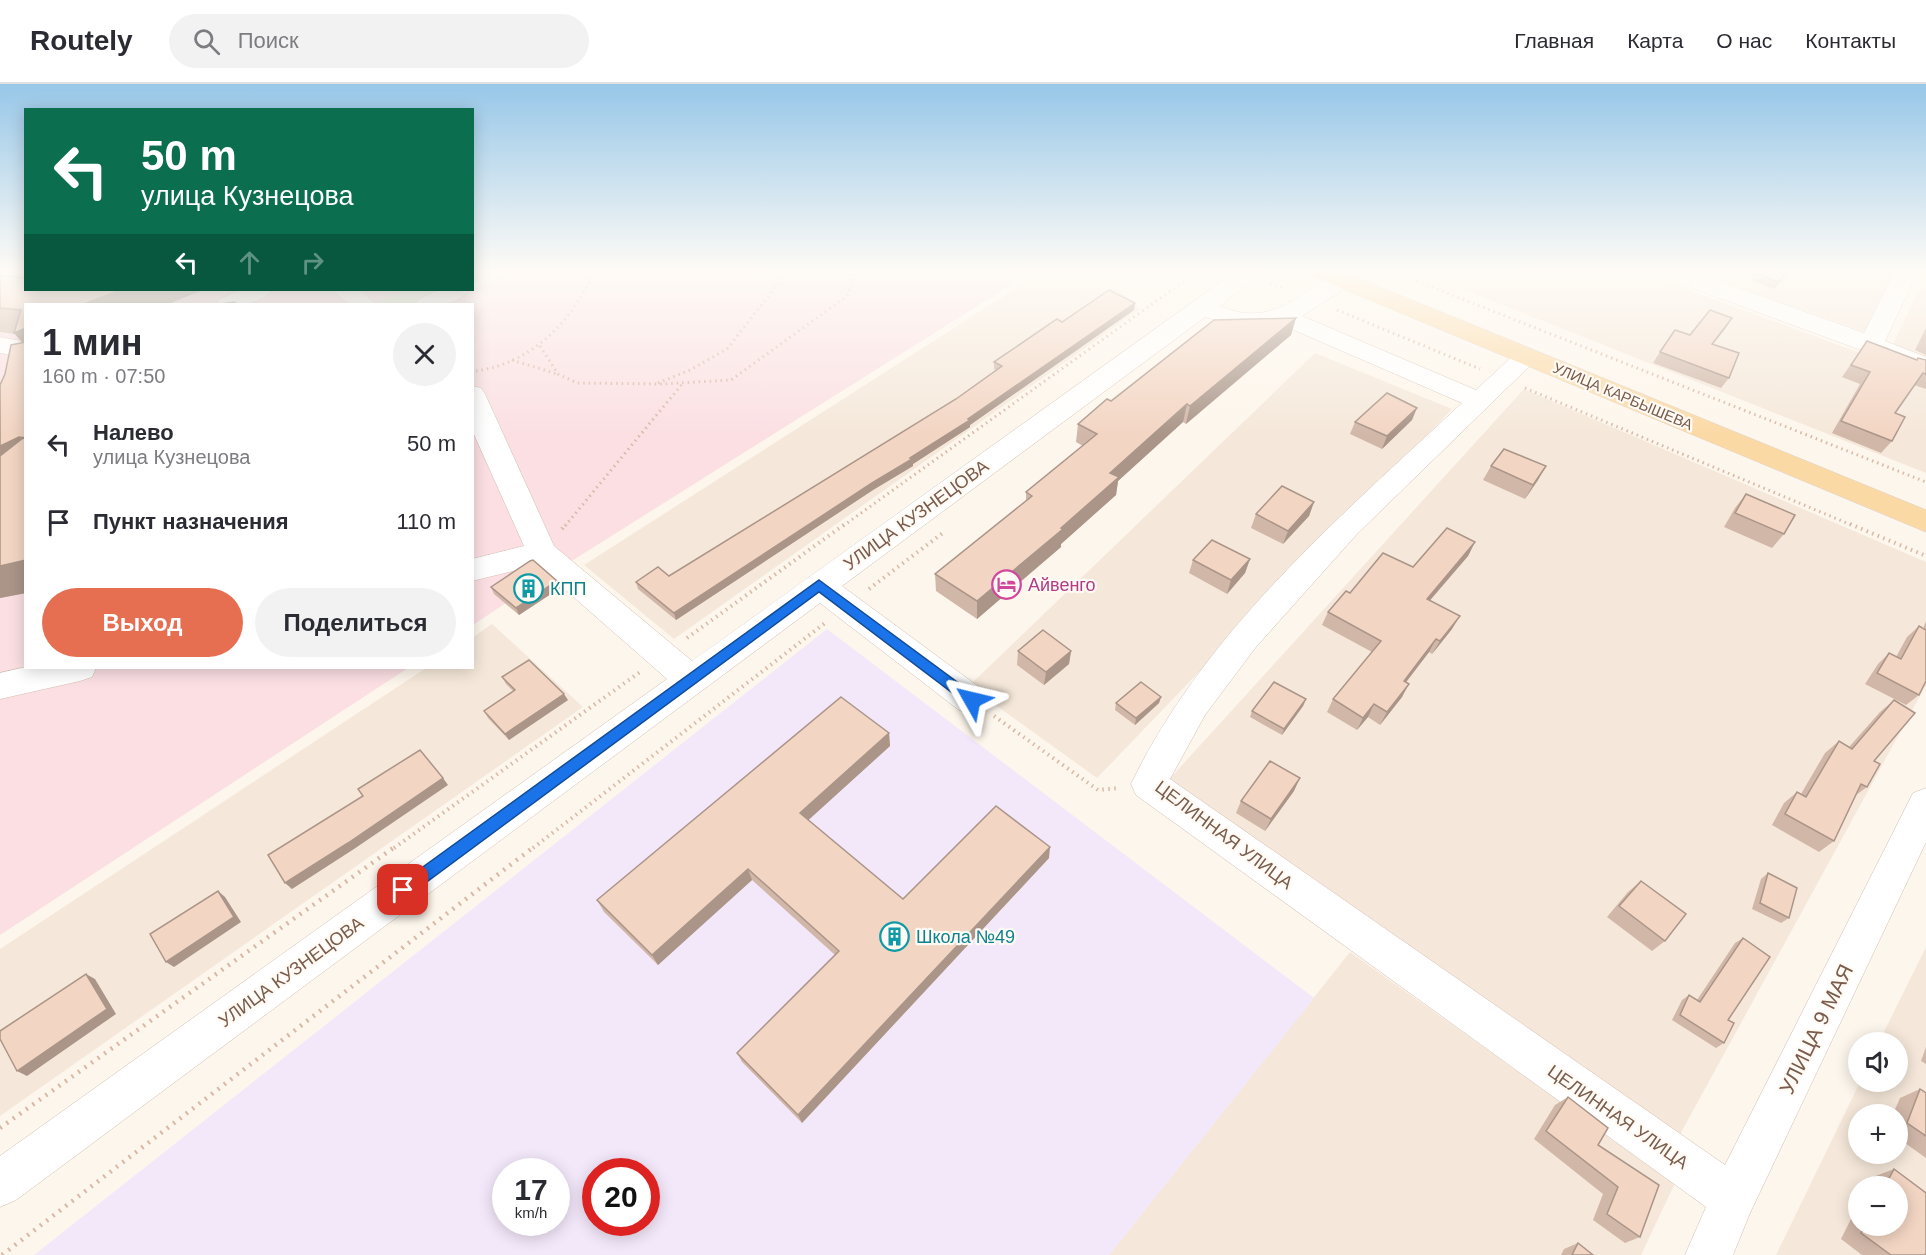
<!DOCTYPE html>
<html lang="ru">
<meta charset="utf-8">
<style>
:root{--surface:#fff;--page:#f2f2f3;--text:#2b2b33;--muted:#7c7c81;--line:#e1e1e2;--accent:#e76f51}
body{margin:0;font-family:Helvetica,sans-serif;background:var(--page);color:var(--text);height:100vh;display:flex;flex-direction:column;font-size:22px;white-space:nowrap}
*{box-sizing:border-box;margin:0}
p{font-size:20px;color:var(--muted)}
.icon{flex:none;width:33px;height:33px;fill:none;stroke:currentColor;stroke-width:2;stroke-linecap:round;stroke-linejoin:round}
.map{position:relative;flex:1;overflow:hidden}
.details{position:absolute;left:24px;top:219px;width:450px;height:366px;display:flex;flex-direction:column;background:var(--surface);border-radius:0px;box-shadow:0 3px 15px #0003}
.details>*{flex:none}
.hud{position:absolute;left:24px;top:24px;width:450px;height:183px;border-radius:0px;box-shadow:0 3px 15px #0003;background:#0b6e4f;color:#fff;overflow:hidden}
.fabs{position:absolute;left:1848px;top:948px;display:grid;gap:12px}
.fabs a{display:grid;place-items:center;width:60px;height:60px;border-radius:50%;background:var(--surface);box-shadow:0 3px 15px #0003;font-size:30px}
.speed{position:absolute;left:492px;top:1074px;display:flex;gap:12px;font-size:30px;font-weight:700;text-align:center}
.speed>*{display:grid;place-content:center;width:78px;height:78px;border-radius:50%;background:var(--surface);box-shadow:0 3px 15px #0003;line-height:1}
.speed small{font-size:15px;font-weight:400}
.speed .limit{border:9px solid #d22;background:#fff;color:#111}
.pin{position:absolute;display:grid;place-items:center;width:51px;height:51px;color:#fff;margin:-26px;border-radius:12px;box-shadow:0 3px 9px #0006}
.me{position:absolute;width:66px;margin:-33px;rotate:307deg;stroke-linejoin:round;filter:drop-shadow(0 0 4px #0008)}
.turn{display:flex;align-items:center;gap:21px;height:126px;padding:0 18px;font-size:27px}
.turn .icon{width:78px;height:78px;stroke-width:2.5}
.turn b{display:block;font-size:42px;line-height:51px}
.lanes{display:flex;align-items:center;height:57px;padding:0 18px;background:#0003;justify-content:center;gap:30px;direction:ltr}
.lanes .off{opacity:.35}
.round{display:grid;place-items:center;flex:none;width:63px;height:63px;border-radius:32px;background:var(--page)}
.overview{display:flex;align-items:center;justify-content:space-between;height:102px;padding:0 18px}
h1{font-size:36px;font-weight:700;line-height:45px}
.cta{display:flex;gap:12px;margin-top:auto;padding:12px 18px}
.cta a{flex:1;height:69px;border-radius:36px;background:var(--accent);color:#fff;font-size:24px;font-weight:700;line-height:69px;text-align:center}
.cta a+a{background:var(--page);color:var(--text)}
ul{padding:0;list-style:none}
li{display:flex;align-items:center;gap:18px;height:78px;padding:0 18px}
li div{flex:1}
li b{display:block;font-size:22px}
li em{font-style:normal}
header{display:flex;align-items:center;gap:36px;box-sizing:border-box;height:84px;padding:0 30px;background:var(--surface);border-bottom:2px solid var(--line)}
header strong{font-size:28px}
nav{display:flex;gap:33px;margin-inline-start:auto;font-size:21px}
.search{width:420px;height:54px;background:var(--page);display:flex;align-items:center;gap:15px;box-sizing:border-box;padding:0 21px;border-radius:33px;color:var(--muted);font-size:22px}
.map>svg:first-child{display:block}
.residential{fill:#f5e8da;fill-rule:evenodd}
.education{fill:#f3e8fa;fill-rule:evenodd}
.medical{fill:#fbdfe3}
.green{fill:#d8ecc9}
.lines{fill:none;stroke-linecap:round;stroke-linejoin:round}
.minor-casing{stroke:#d1beb0;stroke-width:1}
.major-casing{stroke:#dad1cd;stroke-width:1}
.path-far2{stroke:#d9b8a5;stroke-width:3;stroke-dasharray:1.5 4;stroke-linecap:butt}
.path-far1{stroke:#d9b8a5;stroke-width:4;stroke-dasharray:1.5 4.5;stroke-linecap:butt}
.path{stroke:#d9b8a5;stroke-width:4.5;stroke-dasharray:2 6;stroke-linecap:butt}
.minor{fill:#fff;fill-rule:evenodd}
.major{fill:#fbd9a5;fill-rule:evenodd}
.wall{fill:#d1b7a8}
.shaded-wall{fill:#aa9588}
.building{fill:#f3d5c3;stroke:#aa9588;stroke-width:1.5}
.route{fill:#1a73e8;stroke:#114b97;stroke-width:1.5}
.labels{text-anchor:middle;dominant-baseline:central;stroke-width:4.5;stroke-linejoin:round;paint-order:stroke}
.far-street-label{font-size:15px;fill:#7a5c4d;stroke:#fffaf3}
.street-label{font-size:18px;fill:#7a5c4d;stroke:#fffaf3}
.hotel-label{font-size:18px;fill:#b23c85;stroke:#fffaf3;text-anchor:start}
.culture-label{font-size:18px;fill:#0d838f;stroke:#fffaf3;text-anchor:start}
.near-street-label{font-size:21px;fill:#7a5c4d;stroke:#fffaf3}
</style>
<header>
<strong>Routely</strong>
<div class="search"><svg class="icon" aria-label="search" viewBox="0 0 24 24"><circle cx="10" cy="10" r="6"/><path d="M15 15l6 6"/></svg>Поиск</div>
<nav><a>Главная</a><a>Карта</a><a>О нас</a><a>Контакты</a></nav>
</header>
<div class="map">
<svg width="1926" height="1171" viewBox="0 0 1926 1171">
<rect width="100%" height="100%" fill="#fdf6ec"/>
<g class="residential">
<polygon points="1043,187 1098,187 1140,225 674,555 584,481"/>
<polygon points="1417,187 1637,187 1926,293 1926,389"/>
<polygon points="1694,187 1894,187 1868,249"/>
<polygon points="1926,191 1926,273 1893,260"/>
<polygon points="1315,269 1452,325 1097,694 969,602"/>
<polygon points="1524,305 1926,478 1926,601 1677,1056 1164,701"/>
<polygon points="492,540 583,623 0,1032 0,865 426,584 472,584 473,553"/>
<path d="M1926,863V1171H1776L1860,998H1898V958H1879ZM1858,1030H1898V1070H1858ZM1858,1102H1898V1142H1858Z"/>
<polygon points="1350,868 1675,1099 1641,1171 1109,1171"/>
</g>
<path class="education" d="M827,545L1314,914L1109,1171H34ZM506,1088H556V1138H506ZM596,1088H646V1138H596Z"/>
<polygon class="medical" points="0,187 25,187 26,206 472,206 473,187 1033,187 551,490 564,501 519,531 506,519 473,541 472,220 26,220 26,584 408,584 0,851"/>
<polygon class="green" points="407,206 446,206 413,220 382,220 378,218"/>
<g class="lines">
<defs>
<g id="minor">
<polygon points="475,187 505,187 502,192 472,205 472,189"/>
<path d="M1236,187H1263L1220,222C1285,251 1315,184 1349,192L1353,197L1349,202L1302,232L1476,306L1518,267L1527,264L1536,267L1540,272L1357,450L1256,563L1205,631L1170,695L1725,1081L1913,709L1926,704V758L1750,1129L1733,1171H1685L1706,1123L1136,711L1131,700C1205,547 1340,433 1462,319L1280,240L1247,244L1205,233L842,502L983,606L988,616L983,626L971,630L959,626L820,519L16,1116L0,1123V1072L667,595L537,481L472,497V475L524,462L472,346V302L481,304L485,310L554,462L692,577Z"/>
<polygon points="1657,187 1691,187 1864,249 1895,187 1918,187 1885,257 1926,273 1926,290 1660,192"/>
<path d="M241,206H271C260,222 233,222 216,220L220,215Z"/>
<polygon points="332,206 359,206 376,220 349,220"/>
<path d="M439,206H469C458,222 432,222 415,220L419,215Z"/>
<polygon points="0,253 26,258 26,284 17,281 12,271 0,269"/>
<polygon points="26,583 96,584 92,593 80,597 0,615 0,589"/>
</g>
<polygon id="major" points="1309,187 1341,187 1926,426 1926,448 1312,192"/>
</defs>
<use href="#minor" class="minor-casing"/>
<use href="#major" class="major-casing"/>
<g class="path-far2">
<polyline points="1391,187 1926,398"/>
<polyline points="1270,199 1286,205"/>
<polyline points="1337,226 1480,285"/>
<polyline points="540,262 558,290 577,299 661,300 731,296 847,212 857,187"/>
<polyline points="512,276 557,290"/>
<path d="M476,287C532,279 573,237 594,187"/>
<polyline points="658,299 690,286 727,265 788,187"/>
<polyline points="1525,304 1854,442"/>
<polyline points="565,442 683,299"/>
<polyline points="843,442 1198,187"/>
</g>
<g class="path-far1">
<polyline points="1850,440 1926,472"/>
<polyline points="562,445 566,440"/>
<polyline points="869,505 944,448"/>
<polyline points="687,554 845,440"/>
<polyline points="994,632 1098,706 1119,704"/>
<polyline points="394,764 640,588"/>
<polyline points="533,764 825,539"/>
</g>
<g class="path">
<polyline points="0,1044 396,762"/>
<polyline points="2,1171 535,762"/>
</g>
<use href="#minor" class="minor"/>
<use href="#major" class="major"/>
</g>
<g class="wall">
<polygon points="1756,187 1787,187 1775,205 1750,196"/>
<polygon points="0,191 26,206 203,206 168,220 26,220 26,509 0,514 22,259 15,250 0,248"/>
<polygon points="1135,219 1134,226 970,341 970,343 913,380 913,382 873,406 676,536 638,505 636,498 669,492 956,315 996,286 994,285 994,278 1062,238"/>
<polygon points="1296,234 1291,251 1186,340 1183,338 1118,397 1116,411 1061,460 1061,463 977,535 936,507 935,490 1026,417 1026,408 1083,362 1076,358 1078,340"/>
<polygon points="1732,234 1713,260 1729,294 1721,304 1653,279 1660,268 1690,251"/>
<polygon points="1926,244 1926,271 1915,266"/>
<polygon points="1867,257 1916,276 1918,274 1926,276 1926,305 1914,301 1895,329 1892,357 1881,369 1832,349 1860,300 1842,293"/>
<polygon points="1412,336 1382,365 1350,350 1355,338"/>
<polygon points="1491,382 1538,396 1525,415 1483,396"/>
<polygon points="1746,410 1784,450 1772,464 1724,443 1735,424"/>
<polygon points="1314,418 1309,432 1283,460 1251,444 1256,430"/>
<polygon points="1475,458 1468,472 1430,516 1452,545 1432,570 1429,568 1406,598 1402,613 1380,641 1368,633 1357,646 1327,628 1333,615 1372,568 1322,541 1328,528 1350,509"/>
<polygon points="1250,475 1245,489 1227,510 1189,489 1193,476"/>
<polygon points="491,503 560,504 519,531 494,510"/>
<polygon points="1926,537 1926,597 1919,611 1906,621 1865,600 1878,580 1889,569 1896,573 1907,553 1919,542 1923,545"/>
<polygon points="1018,567 1071,567 1069,580 1044,601 1017,581"/>
<polygon points="502,593 568,616 509,656 488,634 484,627 513,607 506,600"/>
<polygon points="1161,613 1159,619 1135,641 1115,626 1116,619"/>
<polygon points="1306,615 1303,622 1282,651 1250,633 1252,627"/>
<polygon points="1894,616 1867,703 1856,711 1834,757 1819,768 1772,741 1784,719 1797,708 1801,710 1825,669 1839,657 1849,663 1880,628"/>
<polygon points="889,649 890,662 808,736 903,815 1049,774 802,1039 742,978 737,969 835,871 752,796 658,881 604,828 597,816"/>
<polygon points="1294,707 1265,747 1236,729 1241,717"/>
<polygon points="1768,789 1789,834 1781,839 1752,825 1761,795"/>
<polygon points="1641,797 1665,857 1652,867 1607,833 1628,808"/>
<polygon points="1743,854 1724,959 1716,964 1672,936 1682,916 1689,911 1697,916 1735,859"/>
<polygon points="1926,963 1926,980 1921,977"/>
<polygon points="1920,1005 1926,1009 1926,1074 1898,1054 1898,1030 1893,1030 1900,1014"/>
<polygon points="1568,1013 1598,1061 1640,1153 1625,1159 1593,1136 1603,1110 1534,1055 1555,1021"/>
<polygon points="1894,1085 1925,1171 1862,1171 1841,1155 1858,1121 1858,1142 1898,1142 1898,1102 1868,1102 1873,1093"/>
<polygon points="1578,1159 1593,1171 1561,1171 1564,1165"/>
</g>
<g class="shaded-wall">
<polygon points="121,206 203,206 168,220 84,220"/>
<polygon points="1135,219 1134,226 970,341 970,343 913,380 913,382 873,406 676,536 674,529 910,374"/>
<polygon points="1296,234 1291,251 1186,340 1190,322"/>
<polygon points="1732,234 1725,245 1704,271 1712,260"/>
<polygon points="26,244 26,262 14,249"/>
<polygon points="1187,320 1183,338 1118,397 1116,411 1061,460 1061,463 977,535 977,517 1061,444 1110,389"/>
<polygon points="1417,324 1412,336 1382,365 1387,352"/>
<polygon points="19,353 26,360 0,401 0,362"/>
<polygon points="1546,382 1538,396 1525,415 1533,401"/>
<polygon points="1314,418 1309,432 1283,460 1288,447"/>
<polygon points="1475,458 1468,472 1420,528 1427,515"/>
<polygon points="1250,475 1245,489 1227,510 1231,496"/>
<polygon points="26,476 26,509 0,514 0,482"/>
<polygon points="557,497 560,504 519,531 516,524"/>
<polygon points="1460,532 1452,545 1432,570 1440,557"/>
<polygon points="1436,555 1429,568 1397,610 1404,597"/>
<polygon points="1071,567 1069,580 1044,601 1046,588"/>
<polygon points="1409,600 1402,613 1380,641 1387,628"/>
<polygon points="564,610 568,616 509,656 505,650"/>
<polygon points="1161,613 1159,619 1135,641 1136,634"/>
<polygon points="1306,615 1303,622 1282,651 1284,645"/>
<polygon points="1374,620 1368,633 1357,646 1363,634"/>
<polygon points="889,649 890,662 803,741 800,729"/>
<polygon points="443,694 448,701 354,765 292,805 285,799"/>
<polygon points="1300,694 1294,707 1265,747 1271,735"/>
<polygon points="1050,763 1049,774 802,1039 798,1031"/>
<polygon points="748,785 752,796 658,881 652,871"/>
<polygon points="218,807 225,813 241,838 174,883 166,878"/>
<polygon points="86,890 95,895 116,930 27,992 17,987"/>
</g>
<g class="building">
<polygon points="1756,187 1787,187 1779,198 1755,189"/>
<polygon points="0,191 26,194 26,206 121,206 84,220 26,220 26,244 14,249 21,226 0,224"/>
<polygon points="1109,206 1135,219 968,335 970,336 910,374 912,375 872,399 674,529 636,498 658,483 669,492 956,315 1002,282 994,278 1057,235 1062,238"/>
<polygon points="234,218 237,220 221,220"/>
<polygon points="1710,226 1732,234 1712,260 1739,269 1729,294 1660,268 1675,246 1690,251"/>
<polygon points="1296,234 1190,322 1187,320 1110,389 1119,393 1061,444 1063,445 977,517 935,490 1032,412 1026,408 1097,350 1078,340 1107,315 1111,317 1214,236"/>
<polygon points="1867,257 1917,276 1918,274 1926,276 1926,290 1923,289 1895,329 1905,333 1892,357 1841,337 1870,288 1851,281"/>
<polygon points="26,258 26,354 19,353 0,362 0,301 5,290 11,261"/>
<polygon points="1387,309 1417,324 1387,352 1355,338"/>
<polygon points="23,354 26,356 26,476 0,482 0,372"/>
<polygon points="1504,365 1546,382 1533,401 1491,382"/>
<polygon points="1282,402 1314,418 1288,447 1256,430"/>
<polygon points="1746,410 1795,431 1784,450 1735,429"/>
<polygon points="1447,444 1475,458 1427,515 1460,532 1440,557 1436,555 1404,597 1409,600 1387,628 1374,620 1363,634 1333,615 1381,557 1328,528 1346,507 1350,509 1383,469 1413,483"/>
<polygon points="1212,456 1250,475 1231,496 1193,476"/>
<polygon points="533,476 557,497 516,524 491,503 530,477"/>
<polygon points="1919,542 1926,546 1926,597 1919,611 1877,589 1889,569 1901,575"/>
<polygon points="1043,546 1071,567 1046,588 1018,567"/>
<polygon points="529,576 564,610 505,650 484,627 515,606 502,593"/>
<polygon points="1141,598 1161,613 1136,634 1116,619"/>
<polygon points="1274,598 1306,615 1284,645 1252,627"/>
<polygon points="841,613 889,649 800,729 903,815 996,722 1050,763 798,1031 737,969 839,867 748,785 652,871 597,816"/>
<polygon points="1894,616 1915,629 1874,677 1880,680 1867,703 1861,700 1834,757 1785,730 1797,708 1806,713 1839,657 1852,665"/>
<polygon points="420,666 443,694 348,759 285,799 268,771 363,712 358,705"/>
<polygon points="1270,677 1300,694 1271,735 1241,717"/>
<polygon points="1768,789 1797,804 1789,834 1760,819"/>
<polygon points="1641,797 1686,830 1665,857 1619,822"/>
<polygon points="218,807 234,833 166,878 150,850"/>
<polygon points="1743,854 1770,873 1728,936 1734,939 1724,959 1680,931 1689,911 1700,918"/>
<polygon points="86,890 107,925 17,987 0,955 0,947"/>
<polygon points="1920,1005 1926,1009 1926,1052 1907,1039"/>
<polygon points="1568,1013 1608,1044 1598,1061 1659,1101 1640,1153 1607,1130 1618,1103 1546,1047"/>
<polygon points="1894,1085 1926,1109 1926,1169 1925,1171 1891,1171 1861,1149 1865,1142 1898,1142 1898,1102 1885,1102"/>
<polygon points="1578,1159 1593,1171 1572,1171"/>
</g>
<linearGradient id="sky" x2="0" y2="1"><stop stop-color="#97c7e8"/><stop offset="0.53" stop-color="#fefbf6"/><stop offset="1" stop-color="#fefbf6" stop-opacity="0"/></linearGradient>
<rect width="1926" height="351" fill="url(#sky)"/>
<polygon class="route" points="819,496 976,612 976,620 967,620 819,508 409,811 403,813 398,811 395,806 398,801"/>
<defs>
<symbol id="hotel-ring" viewBox="-11 -11 22 22"><circle r="9.5" fill="#fffaf3" stroke="#d1479c" stroke-width="1.5"/><path d="M-6-4.5h1.5V1H6V5H4.5V3h-9V5H-6ZM-4 0a1.8 1.8 0 1 1 3.6 0ZM.5 0V-2.5h3Q6-2.5 6 0Z" fill="#d1479c"/></symbol>
<symbol id="building-ring" viewBox="-11 -11 22 22"><circle r="9.5" fill="#fffaf3" stroke="#0f9aa8" stroke-width="1.5"/><path d="M-4-6H4V6H1V3H-1V6H-4ZM-2.5-4.3h1.7v1.8h-1.7ZM.8-4.3h1.7v1.8H.8ZM-2.5-1h1.7V.8h-1.7ZM.8-1h1.7V.8H.8Z" fill="#0f9aa8"/></symbol>
</defs>
<g fill-rule="evenodd">
<use href="#hotel-ring" x="990" y="484" width="33" height="33"/>
<use href="#building-ring" x="512" y="488" width="33" height="33"/>
<use href="#building-ring" x="878" y="836" width="33" height="33"/>
</g>
<g class="labels">
<g class="far-street-label">
<text transform="translate(1623 312) rotate(23)">УЛИЦА КАРБЫШЕВА</text>
</g>
<g class="street-label">
<text transform="translate(916 431) rotate(-36)">УЛИЦА КУЗНЕЦОВА</text>
<text transform="translate(1224 751) rotate(37)">ЦЕЛИННАЯ УЛИЦА</text>
<text transform="translate(291 888) rotate(-36)">УЛИЦА КУЗНЕЦОВА</text>
<text transform="translate(1618 1033) rotate(35)">ЦЕЛИННАЯ УЛИЦА</text>
</g>
<g class="hotel-label">
<text x="1028" y="501">Айвенго</text>
</g>
<g class="culture-label">
<text x="550" y="505">КПП</text>
<text x="916" y="853">Школа №49</text>
</g>
<g class="near-street-label">
<text transform="translate(1816 945) rotate(-64)">УЛИЦА 9 МАЯ</text>
</g>
</g>
</svg>
<div class="fabs">
<a><svg class="icon" aria-label="sound" viewBox="0 0 24 24"><path d="M4 9h4l5-4v14l-5-4H4zM17 9q2 3 0 6"/></svg></a>
<a>+</a>
<a>−</a>
</div>
<div class="speed"><div>17<small>km/h</small></div><div class="limit">20</div></div>
<div class="pin" style="left:403px;top:806px;background:#d93025"><svg class="icon" aria-label="arrive" viewBox="0 0 24 24"><path d="M6 21V4h12l-3 4 3 4H6"/></svg></div>
<svg class="me" style="left:972px;top:616px" viewBox="-20 -20 40 40"><path d="M0-17L14 15 0 8-14 15z" fill="#1a73e8" stroke="#fff" stroke-width="4"/></svg>
<div class="hud">
<div class="turn"><svg class="icon" aria-label="left" viewBox="0 0 24 24"><path d="M17 20v-9H6M10 6l-5 5 5 5"/></svg><div><b>50 m</b>улица Кузнецова</div></div>
<div class="lanes"><svg class="icon" aria-label="left" viewBox="0 0 24 24"><path d="M17 20v-9H6M10 6l-5 5 5 5"/></svg><svg class="icon off" aria-label="ahead" viewBox="0 0 24 24"><path d="M12 20V5M6 11l6-6 6 6"/></svg><svg class="icon off" aria-label="right" viewBox="0 0 24 24"><path d="M7 20v-9h11M14 6l5 5-5 5"/></svg></div>
</div>
<section class="details">
<div class="overview"><div><h1>1 мин</h1><p>160 m · 07:50</p></div><a class="round"><svg class="icon" aria-label="close" viewBox="0 0 24 24"><path d="M6 6l12 12M18 6L6 18"/></svg></a></div>
<ul>
<li><svg class="icon" aria-label="left" viewBox="0 0 24 24"><path d="M17 20v-9H6M10 6l-5 5 5 5"/></svg><div><b>Налево</b><p>улица Кузнецова</p></div><em>50 m</em></li>
<li><svg class="icon" aria-label="arrive" viewBox="0 0 24 24"><path d="M6 21V4h12l-3 4 3 4H6"/></svg><div><b>Пункт назначения</b></div><em>110 m</em></li>
</ul>
<div class="cta"><a>Выход</a><a>Поделиться</a></div>
</section>
</div>
